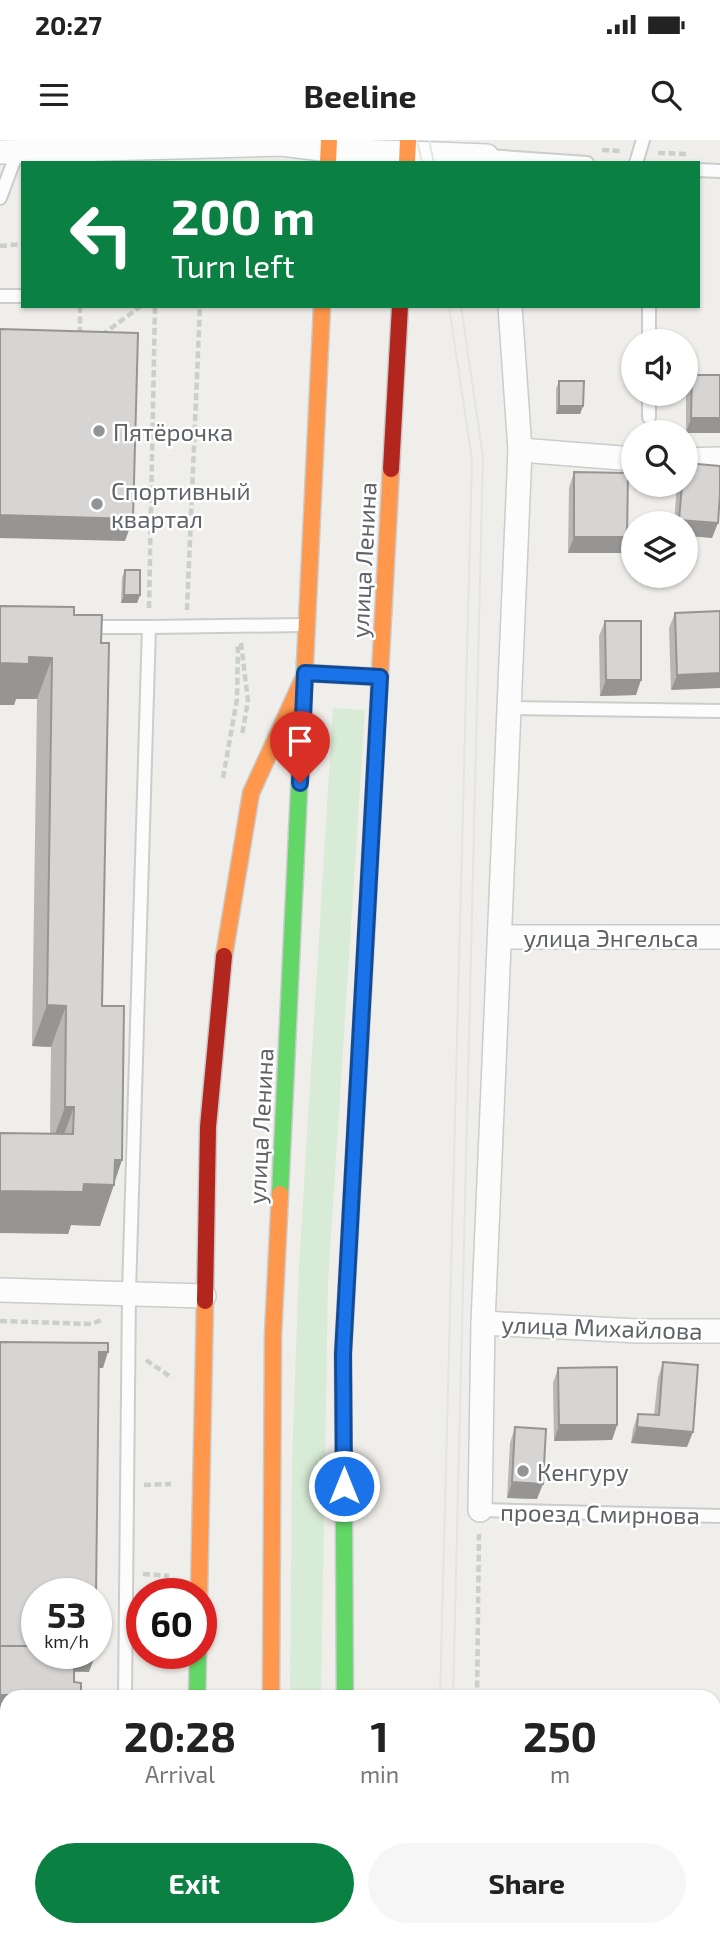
<!DOCTYPE html>
<meta charset="utf-8">
<style>
:root{--surface:#fff;--page:#f6f6f6;--text:#222;--muted:#767676;--accent:#0b8043}
body{margin:0;font-family:"Exo 2",sans-serif;background:var(--page);color:var(--text);height:100vh;display:flex;flex-direction:column;font-size:26px;white-space:nowrap}
*{box-sizing:border-box;margin:0}
p{font-size:23px;color:var(--muted)}
.icon{flex:none;width:38px;height:38px;fill:none;stroke:currentColor;stroke-width:2;stroke-linecap:round;stroke-linejoin:round}
.map{position:relative;flex:1;overflow:hidden}
.side{position:absolute;left:0px;top:1550px;width:721px;height:247px;display:flex;flex-direction:column;background:var(--surface);border-radius:21px 21px 0 0;box-shadow:0 2px 5px #0004}
.side>*{flex:none}
.hud{position:absolute;left:21px;top:21px;width:679px;height:147px;border-radius:0px;box-shadow:0 2px 5px #0004;background:#0b8043;color:#fff;overflow:hidden}
.tools{position:absolute;left:621px;top:189px;display:grid;gap:14px}
.tools a{display:grid;place-items:center;width:77px;height:77px;border-radius:50%;background:var(--surface);box-shadow:0 2px 5px #0004;font-size:35px}
.speed{position:absolute;left:21px;top:1438px;display:flex;gap:14px;font-size:35px;font-weight:700;text-align:center}
.speed>*{display:grid;place-content:center;width:91px;height:91px;border-radius:50%;background:var(--surface);box-shadow:0 2px 5px #0004;line-height:1}
.speed small{font-size:18px;font-weight:400}
.speed .limit{border:10px solid #d22;background:#fff;color:#111}
.pin{position:absolute;display:grid;place-items:center;width:60px;height:60px;color:#fff;margin:-72px -30px;border-radius:50% 50% 50% 0;rotate:-45deg;box-shadow:0 0 7px #0007}
.pin .icon{rotate:45deg}
.me{position:absolute;width:77px;margin:-38px;rotate:0deg;stroke-linejoin:round;filter:drop-shadow(0 0 5px #0008)}
.turn{display:flex;align-items:center;gap:24px;height:147px;padding:0 35px;font-size:32px}
.turn .icon{width:91px;height:91px;stroke-width:2.5}
.turn b{display:block;font-size:49px;line-height:60px}
.eta{display:flex;justify-content:space-evenly;align-items:center;height:119px;text-align:center}
.eta b{font-size:42px;font-weight:700;line-height:49px}
.action{display:flex;gap:14px;margin-top:auto;padding:14px 35px}
.action a{flex:1;height:80px;border-radius:42px;background:var(--accent);color:#fff;font-size:28px;font-weight:700;line-height:80px;text-align:center}
.action a+a{background:var(--page);color:var(--text)}
.status{display:flex;justify-content:space-between;align-items:center;height:49px;padding:0 35px;background:var(--surface);direction:ltr}
.status svg{height:19px;fill:currentColor}
header{display:flex;justify-content:space-between;align-items:center;height:91px;padding:0 35px;background:var(--surface);font-size:32px;font-weight:700}
.map>svg:first-child{display:block}
.green{fill:#d8ebd6}
.lines{fill:none;stroke-linecap:round;stroke-linejoin:round}
.lane-casing{stroke:#cbcccc;stroke-width:16}
.street-casing{stroke:#cbcccc;stroke-width:26}
.fast-casing{stroke:#cacacb;stroke-width:19}
.slow-casing{stroke:#cacacb;stroke-width:19}
.jam-casing{stroke:#cacacb;stroke-width:19}
.path{stroke:#cacfcc;stroke-width:4.5;stroke-dasharray:7 3.5;stroke-linecap:butt}
.lane{stroke:#fdfcfc;stroke-width:12}
.street{stroke:#fdfcfc;stroke-width:23}
.fast{stroke:#63d668;stroke-width:16}
.slow{stroke:#ff974d;stroke-width:16}
.jam{stroke:#b3261e;stroke-width:16}
.tram{stroke:#e4e4e4;stroke-width:2}
.wall{fill:#b8b7b5}
.shaded-wall{fill:#969594}
.building{fill:#d6d5d3;stroke:#969594;stroke-width:2}
.route-casing{stroke:#114b97;stroke-width:18}
.route{stroke:#1a73e8;stroke-width:12}
.poi-dot{fill:#919496;stroke:#fff;stroke-width:2.5}
.labels{text-anchor:middle;dominant-baseline:central;stroke-width:5;stroke-linejoin:round;paint-order:stroke}
.poi-label{font-size:24px;fill:#5f6368;stroke:#fff;text-anchor:start}
.street-label{font-size:24px;fill:#5f6368;stroke:#fff}
</style>
<div class="status"><b>20:27</b><svg viewBox="0 0 49 12"><path d="M0 12V9h3v3zM5 12V6h3v6zM10 12V3h3v9zM15 12V0h3v12zM26 1h20v11H26zM47 4h2v5h-2z"/></svg></div>
<header><svg class="icon" aria-label="menu" viewBox="0 0 24 24"><path d="M4 6h16M4 12h16M4 18h16"/></svg>Beeline<svg class="icon" aria-label="search" viewBox="0 0 24 24"><circle cx="10" cy="10" r="6"/><path d="M15 15l6 6"/></svg></header>
<div class="map">
<svg width="720" height="1797" viewBox="0 0 720 1797">
<rect width="100%" height="100%" fill="#efeeea"/>
<polygon class="green" points="333,568 365,570 328,1142 321,1557 290,1558 292,1320 299,1127"/>
<g class="lines">
<defs>
<g id="lane">
<polyline points="487,16 587,23"/>
<polyline points="636,23 643,0"/>
<polyline points="698,30 720,31"/>
<polyline points="0,58 18,10"/>
<polyline points="0,156 23,156"/>
<polyline points="649,166 649,201"/>
<polyline points="649,254 649,277"/>
<polyline points="86,487 149,487"/>
<polyline points="509,568 720,571"/>
<polyline points="480,1370 720,1376"/>
<polyline points="125,1558 129,1152 149,487 303,485"/>
<polyline points="124,1797 124,1790"/>
</g>
<g id="street">
<polyline points="0,12 282,4 329,10 487,16 488,23"/>
<polyline points="520,310 634,319"/>
<polyline points="686,320 720,319"/>
<polyline points="501,797 720,797"/>
<polyline points="0,1150 204,1156"/>
<polyline points="483,1183 638,1191 720,1191"/>
<polyline points="480,1370 483,1183 520,310 510,166"/>
<polyline points="714,1676 720,1676"/>
</g>
<g id="fast">
<polyline points="280,1054 305,523"/>
<polyline points="197,1558 198,1514"/>
<polyline points="345,1558 343,1214 363,851"/>
<polyline points="271,1790 271,1797"/>
</g>
<g id="slow">
<polyline points="328,23 329,0"/>
<polyline points="407,23 408,0"/>
<polyline points="305,523 322,166"/>
<polyline points="305,533 380,537"/>
<polyline points="224,816 251,653 303,539"/>
<polyline points="363,851 391,329"/>
<polyline points="199,1454 205,1161"/>
<polyline points="271,1558 273,1195 280,1054"/>
<polyline points="346,1790 346,1797"/>
</g>
<g id="jam">
<polyline points="391,329 400,166"/>
<polyline points="205,1161 208,987 224,816"/>
<polyline points="194,1790 194,1797"/>
</g>
</defs>
<use href="#lane" class="lane-casing"/>
<use href="#street" class="street-casing"/>
<use href="#fast" class="fast-casing"/>
<use href="#slow" class="slow-casing"/>
<use href="#jam" class="jam-casing"/>
<g class="path">
<polyline points="602,10 621,11"/>
<polyline points="658,13 687,14"/>
<polyline points="0,106 23,104"/>
<polyline points="80,166 80,194"/>
<polyline points="102,195 141,166"/>
<polyline points="131,357 151,357"/>
<polyline points="149,468 155,166"/>
<polyline points="187,470 200,166"/>
<polyline points="241,503 248,561 242,595"/>
<polyline points="223,638 237,559 238,504"/>
<polyline points="0,1181 91,1184 104,1179"/>
<polyline points="146,1220 172,1238"/>
<polyline points="144,1345 171,1344"/>
<polyline points="143,1434 169,1436"/>
<polyline points="477,1558 479,1394"/>
<polyline points="477,1790 477,1797"/>
</g>
<use href="#lane" class="lane"/>
<use href="#street" class="street"/>
<use href="#fast" class="fast"/>
<use href="#slow" class="slow"/>
<use href="#jam" class="jam"/>
<g class="tram">
<polyline points="417,0 422,23"/>
<polyline points="429,0 434,23"/>
<polyline points="440,1558 472,320 449,166"/>
<polyline points="453,1558 483,317 461,166"/>
<polyline points="434,1797 434,1790"/>
<polyline points="447,1797 447,1790"/>
</g>
</g>
<g class="wall">
<polygon points="692,235 720,235 720,293 686,292 686,251"/>
<polygon points="559,241 583,266 580,274 556,274 556,249"/>
<polygon points="574,332 627,397 622,413 568,413 569,348"/>
<polygon points="677,345 686,345 712,398 686,383 674,383"/>
<polygon points="125,430 140,455 137,463 121,463 122,438"/>
<polygon points="720,471 671,550 669,488 675,473"/>
<polygon points="74,475 101,503 102,866 114,1045 100,1086 71,1085 68,1094 50,994 51,907 32,906 37,559 16,559 14,565 0,565"/>
<polygon points="605,481 636,555 600,556 599,496"/>
<polygon points="663,1222 687,1307 631,1303 633,1289 638,1274 654,1275 658,1238"/>
<polygon points="558,1228 617,1285 612,1300 554,1301 553,1243"/>
<polygon points="515,1287 537,1359 507,1358 510,1303"/>
<polygon points="720,1582 720,1612 718,1612"/>
<rect x="12" y="1790" width="65" height="7"/>
<polygon points="556,1790 618,1790 615,1797 556,1797"/>
</g>
<g class="shaded-wall">
<polygon points="559,266 583,266 580,274 556,274"/>
<polygon points="691,278 720,278 720,293 686,293"/>
<polygon points="0,375 133,379 125,401 0,398"/>
<polygon points="679,380 718,383 712,398 686,396 686,383 678,383"/>
<polygon points="574,397 627,397 622,413 568,413"/>
<polygon points="124,455 140,455 137,463 121,463"/>
<polygon points="29,517 52,518 37,559 16,559 14,565 0,565 0,523"/>
<polygon points="720,533 720,548 671,550 677,535"/>
<polygon points="606,540 641,540 636,555 600,556"/>
<polygon points="47,865 66,866 51,907 32,906"/>
<polygon points="65,967 74,967 59,1008 50,1008"/>
<polygon points="115,1020 122,1020 100,1086 71,1085 68,1094 0,1093 0,1051"/>
<polygon points="99,1212 108,1212 103,1228 93,1228"/>
<polygon points="559,1285 617,1285 612,1300 554,1301"/>
<polygon points="637,1287 693,1292 687,1307 631,1303"/>
<polygon points="512,1342 543,1344 537,1359 507,1358"/>
<polygon points="46,1516 95,1516 89,1532 40,1531"/>
<polygon points="0,1555 30,1555 30,1558 7,1558 7,1596 0,1596"/>
<polygon points="560,1790 618,1790 615,1797 557,1797"/>
</g>
<g class="building">
<polygon points="0,189 138,193 133,379 0,375"/>
<polygon points="692,235 720,235 720,278 691,278"/>
<polygon points="559,241 584,241 583,266 559,266"/>
<polygon points="686,323 720,326 720,354 718,383 679,380 682,345 686,345"/>
<polygon points="574,332 628,333 627,397 574,397"/>
<polygon points="125,430 140,430 140,455 124,455"/>
<polygon points="0,466 74,467 74,475 102,475 101,503 109,503 102,866 124,866 122,1020 115,1020 114,1045 84,1044 83,1052 0,1051 0,993 73,994 74,967 65,967 66,866 47,865 52,518 29,517 29,524 0,523"/>
<polygon points="720,471 720,533 677,535 675,473"/>
<polygon points="605,481 641,481 641,540 606,540"/>
<polygon points="0,1202 108,1203 108,1212 99,1212 96,1454 37,1454 37,1506 0,1506"/>
<polygon points="663,1222 698,1225 693,1292 637,1287 638,1274 659,1275"/>
<polygon points="617,1227 617,1285 559,1285 558,1228"/>
<polygon points="515,1287 546,1289 543,1344 512,1342"/>
<polygon points="0,1506 37,1506 37,1514 74,1514 74,1542 81,1543 81,1558 30,1558 30,1555 0,1555"/>
<rect x="74" y="1514" width="21" height="2"/>
<polygon points="516,1552 564,1555 564,1558 515,1558"/>
<polygon points="663,1554 697,1558 662,1558"/>
<rect x="27" y="1790" width="50" height="7"/>
</g>
<g class="lines">
<defs>
<polyline id="route" points="300,643 305,533 380,537 343,1214 344,1346"/>
</defs>
<use href="#route" class="route-casing"/>
<use href="#route" class="route"/>
</g>
<g class="poi-dot">
<circle cx="99" cy="291" r="7"/>
<circle cx="97" cy="364" r="7"/>
<circle cx="523" cy="1331" r="7"/>
</g>
<g class="labels">
<g class="poi-label">
<text x="113" y="291">Пятёрочка</text>
<text x="111" y="350">Спортивный<tspan x="111" dy="28">квартал</tspan></text>
<text x="537" y="1331">Кенгуру</text>
</g>
<g class="street-label">
<text transform="translate(363 420) rotate(-87)">улица Ленина</text>
<text x="611" y="797">улица Энгельса</text>
<text transform="translate(260 986) rotate(-87)">улица Ленина</text>
<text transform="translate(602 1187) rotate(2)">улица Михайлова</text>
<text transform="translate(600 1373) rotate(1)">проезд Смирнова</text>
</g>
</g>
</svg>
<div class="tools">
<a><svg class="icon" aria-label="sound" viewBox="0 0 24 24"><path d="M4 9h4l5-4v14l-5-4H4zM17 9q2 3 0 6"/></svg></a>
<a><svg class="icon" aria-label="search" viewBox="0 0 24 24"><circle cx="10" cy="10" r="6"/><path d="M15 15l6 6"/></svg></a>
<a><svg class="icon" aria-label="layers" viewBox="0 0 24 24"><path d="M12 4l9 5-9 5-9-5zM3 14l9 5 9-5"/></svg></a>
</div>
<div class="speed"><div>53<small>km/h</small></div><div class="limit">60</div></div>
<div class="pin" style="left:300px;top:643px;background:#d93025"><svg class="icon" aria-label="arrive" viewBox="0 0 24 24"><path d="M6 21V4h12l-3 4 3 4H6"/></svg></div>
<svg class="me" style="left:344px;top:1346px" viewBox="-20 -20 40 40"><circle r="17" fill="#1a73e8" stroke="#fff" stroke-width="3"/><path d="M0-11L8 9 0 5-8 9z" fill="#fff"/></svg>
<div class="hud">
<div class="turn"><svg class="icon" aria-label="left" viewBox="0 0 24 24"><path d="M17 20v-9H6M10 6l-5 5 5 5"/></svg><div><b>200 m</b>Turn left</div></div>
</div>
<section class="side">
<div class="eta">
<div><b>20:28</b><p>Arrival</p></div>
<div><b>1</b><p>min</p></div>
<div><b>250</b><p>m</p></div>
</div>
<div class="action"><a>Exit</a><a>Share</a></div>
</section>
</div>
